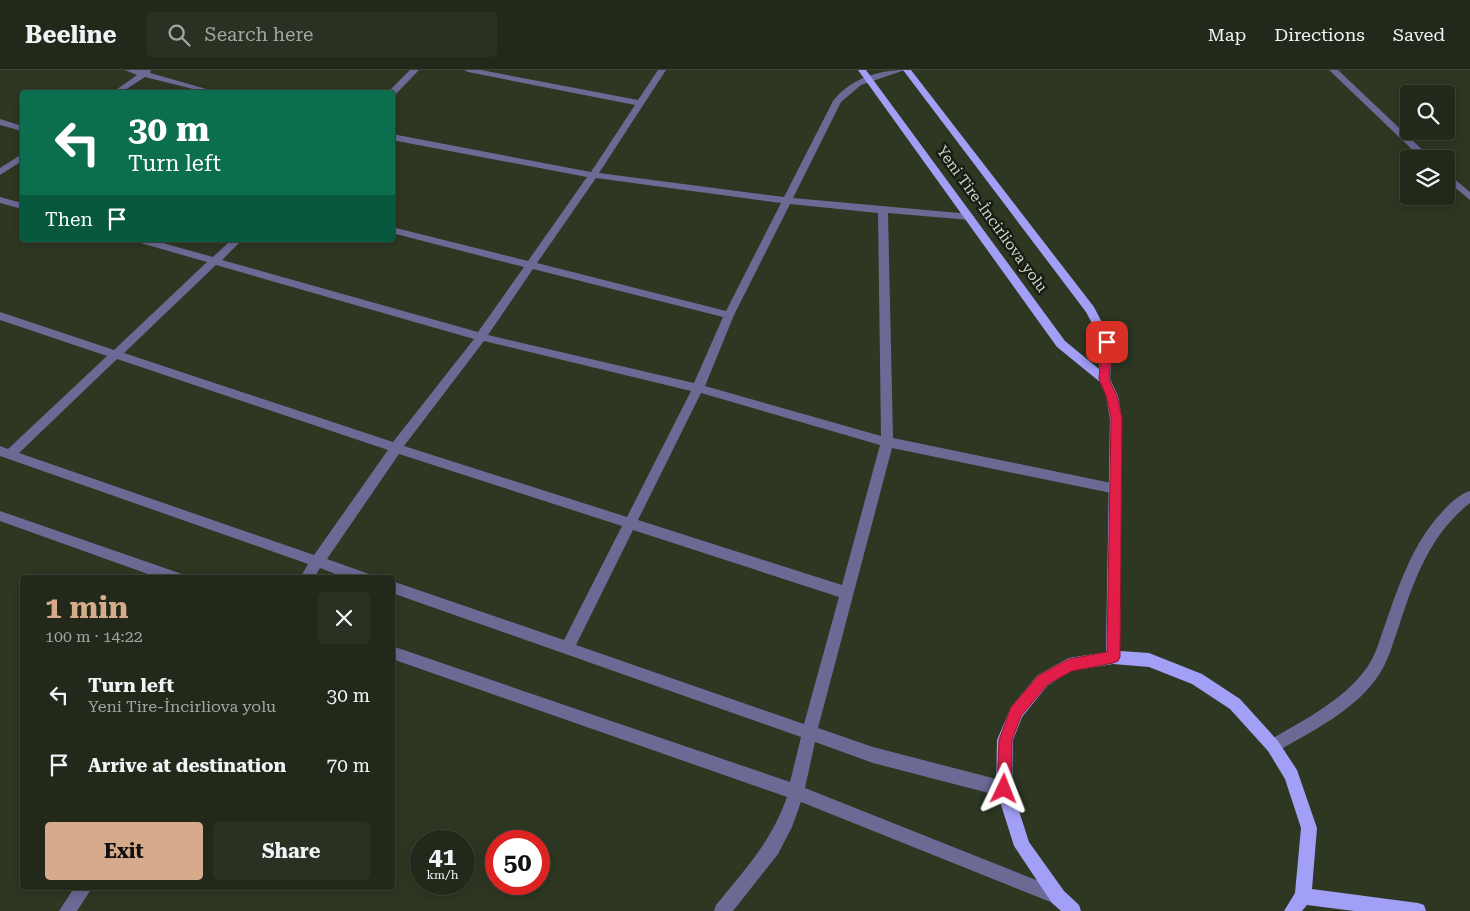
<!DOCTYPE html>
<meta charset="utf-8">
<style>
:root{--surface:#22291a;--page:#2a3123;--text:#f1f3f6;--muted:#a2a6a2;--line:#3f4539;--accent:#d6ab8b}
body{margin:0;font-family:"Roboto Serif",serif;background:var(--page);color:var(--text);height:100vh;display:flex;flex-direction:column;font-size:19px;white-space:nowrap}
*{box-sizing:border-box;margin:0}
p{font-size:16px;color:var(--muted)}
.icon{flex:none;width:28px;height:28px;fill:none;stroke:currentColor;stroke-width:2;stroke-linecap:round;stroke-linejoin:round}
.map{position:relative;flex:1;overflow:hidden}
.sheet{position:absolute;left:20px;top:505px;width:375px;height:315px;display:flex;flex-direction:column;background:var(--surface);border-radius:5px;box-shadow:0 2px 12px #0003,0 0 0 1px var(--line)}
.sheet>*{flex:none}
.hud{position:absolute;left:20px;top:20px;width:375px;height:152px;border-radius:5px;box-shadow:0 2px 12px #0003,0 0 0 1px var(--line);background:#0b6e4f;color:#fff;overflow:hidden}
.tools{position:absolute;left:1400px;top:15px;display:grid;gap:10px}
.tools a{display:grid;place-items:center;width:55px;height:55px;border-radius:5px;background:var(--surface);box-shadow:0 2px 12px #0003,0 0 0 1px var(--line);font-size:25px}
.speed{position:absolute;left:410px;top:760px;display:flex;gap:10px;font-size:25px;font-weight:700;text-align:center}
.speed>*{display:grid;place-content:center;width:65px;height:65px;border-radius:50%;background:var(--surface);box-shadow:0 2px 12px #0003,0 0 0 1px var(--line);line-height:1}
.speed small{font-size:12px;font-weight:400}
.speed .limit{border:8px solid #d22;background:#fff;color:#111}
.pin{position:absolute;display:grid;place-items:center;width:42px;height:42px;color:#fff;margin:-21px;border-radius:10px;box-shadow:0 2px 8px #0006}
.me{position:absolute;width:55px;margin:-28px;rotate:2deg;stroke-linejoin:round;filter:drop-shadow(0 0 4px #0008)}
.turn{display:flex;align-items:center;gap:18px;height:105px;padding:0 25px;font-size:22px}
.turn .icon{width:65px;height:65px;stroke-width:2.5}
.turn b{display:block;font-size:35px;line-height:42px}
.then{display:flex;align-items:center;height:48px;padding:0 25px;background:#0003;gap:10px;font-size:19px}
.round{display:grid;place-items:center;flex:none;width:52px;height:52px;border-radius:5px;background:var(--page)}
.headline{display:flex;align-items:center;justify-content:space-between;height:85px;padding:0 25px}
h1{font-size:30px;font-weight:700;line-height:38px;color:var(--accent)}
.cta{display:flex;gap:10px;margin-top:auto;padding:10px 25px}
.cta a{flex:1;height:58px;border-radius:5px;background:var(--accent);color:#111;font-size:20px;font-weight:700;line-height:58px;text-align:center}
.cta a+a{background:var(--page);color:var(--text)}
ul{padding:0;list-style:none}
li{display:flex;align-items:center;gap:15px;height:70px;padding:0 25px}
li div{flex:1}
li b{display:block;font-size:19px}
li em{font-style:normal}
header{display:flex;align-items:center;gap:30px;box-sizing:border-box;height:70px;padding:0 25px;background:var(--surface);border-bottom:1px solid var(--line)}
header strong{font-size:24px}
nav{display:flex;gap:28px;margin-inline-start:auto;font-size:18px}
.search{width:350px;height:45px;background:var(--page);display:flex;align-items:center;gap:12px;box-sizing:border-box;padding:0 18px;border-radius:5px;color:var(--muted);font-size:19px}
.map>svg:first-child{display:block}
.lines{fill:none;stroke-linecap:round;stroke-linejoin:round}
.minor{fill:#6b6a95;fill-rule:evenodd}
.major{fill:#a29ff6;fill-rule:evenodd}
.route{fill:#e11d48;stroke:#92132f}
.labels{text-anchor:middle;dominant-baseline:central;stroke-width:5;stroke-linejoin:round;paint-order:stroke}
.far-street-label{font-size:15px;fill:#d0d7c9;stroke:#181d13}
</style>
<header>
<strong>Beeline</strong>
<div class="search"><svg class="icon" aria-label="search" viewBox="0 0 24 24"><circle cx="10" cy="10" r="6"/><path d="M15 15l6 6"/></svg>Search here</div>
<nav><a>Map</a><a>Directions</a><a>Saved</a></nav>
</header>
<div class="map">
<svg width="1470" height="841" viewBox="0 0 1470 841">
<rect width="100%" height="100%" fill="#2d3722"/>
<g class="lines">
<g class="minor">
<polygon points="125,0 151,0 150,3 217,22 205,22 145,7 122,22 113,22 137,5"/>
<polygon points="410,0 419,0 395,25 388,22"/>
<path d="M464,0H481L638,30L658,0H666L599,103L784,127L833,31C850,9 878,0 905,0L861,15L841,32L793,128L970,144L975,147L970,150L888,143L893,368L1116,414L1120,415L1122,419L1120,423L1116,424L892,378L818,658L873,677L1004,711L1010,713L1012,719L1010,725L1004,727L873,693L815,672L805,718L1064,821L1066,827L1064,833L1058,835L801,732L792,757L778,784L733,841H714L716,835C746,798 771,772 787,727L392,589V576L790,712L801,667L392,523V511L564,570L622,456L399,384L327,489L369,504L370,508H346L320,498L314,508H300L308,494L0,386V376L8,379L107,286L0,250V242L114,280L207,192L137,172L135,170H152L213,187L231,170H242L222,190L478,262L524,197L392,163V157L528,191L587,107L392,70V64L591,102L635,35L468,2ZM596,108L781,133L726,241L537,193ZM790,134L878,143L881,366L705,316L734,245ZM216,195L474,269L393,372L124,283ZM533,199L723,247L694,313L488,265ZM484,271L691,321L627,447L404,376ZM117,289L388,380L314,485L19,383ZM701,323L880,375L842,515L638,450ZM633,460L839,527L804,654L576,575Z"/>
<polygon points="1329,0 1338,0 1432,89 1422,89"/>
<polygon points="0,49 22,56 22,61 0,55"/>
<polygon points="22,84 22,91 0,105 0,98"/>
<polygon points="1446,102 1470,122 1470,130 1446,110"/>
<polygon points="0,127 22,133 22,139 0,133"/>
<path d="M1470,421V433C1430,464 1414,510 1399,556C1392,575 1388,593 1376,609C1352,642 1312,661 1278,681L1273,684L1268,681L1265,676L1268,671C1302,651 1341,632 1365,600C1376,586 1379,571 1385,555C1399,515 1413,472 1443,441C1450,433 1460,424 1470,421Z"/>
<polygon points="0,441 182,504 183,508 159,508 0,451"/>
<polygon points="74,818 92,818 77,841 59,841"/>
</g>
<polygon class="major" points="858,0 866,0 1065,271 1099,299 1102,272 1086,242 903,0 911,0 1094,237 1112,272 1110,309 1118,326 1122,349 1120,581 1149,583 1202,604 1240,629 1278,671 1297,700 1317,758 1312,819 1418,833 1424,835 1426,841 1354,841 1307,835 1302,841 1284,841 1295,823 1301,758 1285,709 1268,681 1230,639 1192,614 1149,597 1113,594 1071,601 1048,615 1022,647 1013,670 1012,719 1029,772 1064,821 1079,835 1081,841 1061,841 1052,833 1014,776 996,719 997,670 1011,637 1038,605 1069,588 1106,582 1110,349 1106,326 1100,312 1057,277"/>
</g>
<polygon class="route" points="1107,268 1112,272 1109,309 1117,326 1122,348 1120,587 1118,591 1113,593 1072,601 1048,614 1021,646 1012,670 1011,719 1009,724 1004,726 999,724 997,719 999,670 1011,637 1039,605 1069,589 1107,582 1111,348 1106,326 1099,309 1102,272"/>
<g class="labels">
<g class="far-street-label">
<text transform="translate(992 149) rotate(54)">Yeni Tire-İncirliova yolu</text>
</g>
</g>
</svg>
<div class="tools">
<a><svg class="icon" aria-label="search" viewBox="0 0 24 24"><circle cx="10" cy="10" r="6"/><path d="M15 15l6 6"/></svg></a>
<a><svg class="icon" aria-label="layers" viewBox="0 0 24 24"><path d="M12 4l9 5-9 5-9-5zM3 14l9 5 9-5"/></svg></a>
</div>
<div class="speed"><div>41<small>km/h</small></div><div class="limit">50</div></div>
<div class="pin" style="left:1107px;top:272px;background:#d93025"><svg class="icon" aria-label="arrive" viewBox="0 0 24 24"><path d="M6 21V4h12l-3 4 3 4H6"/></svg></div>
<svg class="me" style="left:1004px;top:719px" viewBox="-20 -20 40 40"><path d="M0-17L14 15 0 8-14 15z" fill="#e11d48" stroke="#fff" stroke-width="4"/></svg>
<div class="hud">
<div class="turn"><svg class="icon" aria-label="left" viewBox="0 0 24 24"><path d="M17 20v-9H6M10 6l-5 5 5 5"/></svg><div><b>30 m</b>Turn left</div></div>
<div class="then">Then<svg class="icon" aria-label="arrive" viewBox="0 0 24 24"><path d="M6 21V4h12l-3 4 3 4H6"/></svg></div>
</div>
<section class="sheet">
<div class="headline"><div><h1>1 min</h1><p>100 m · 14:22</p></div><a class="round"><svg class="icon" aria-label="close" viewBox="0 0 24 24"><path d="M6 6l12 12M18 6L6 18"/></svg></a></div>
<ul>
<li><svg class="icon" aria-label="left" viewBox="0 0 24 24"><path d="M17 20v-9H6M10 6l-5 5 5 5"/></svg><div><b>Turn left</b><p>Yeni Tire-İncirliova yolu</p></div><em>30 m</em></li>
<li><svg class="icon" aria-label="arrive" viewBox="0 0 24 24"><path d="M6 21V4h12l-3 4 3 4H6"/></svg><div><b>Arrive at destination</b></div><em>70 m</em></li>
</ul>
<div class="cta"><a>Exit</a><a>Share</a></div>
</section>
</div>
